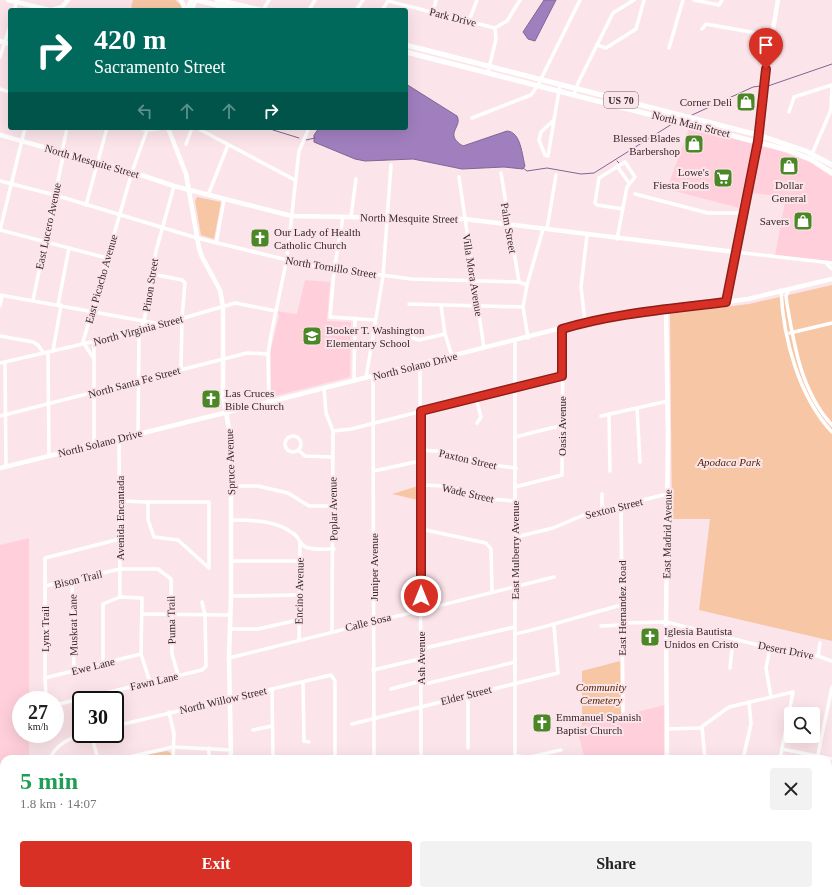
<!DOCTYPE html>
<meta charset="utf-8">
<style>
:root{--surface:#fff;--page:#f2f2f2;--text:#222;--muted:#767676;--accent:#d93025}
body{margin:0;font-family:"Times New Roman",serif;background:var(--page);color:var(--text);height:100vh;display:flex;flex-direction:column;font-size:15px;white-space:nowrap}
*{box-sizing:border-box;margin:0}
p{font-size:13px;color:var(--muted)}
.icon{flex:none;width:22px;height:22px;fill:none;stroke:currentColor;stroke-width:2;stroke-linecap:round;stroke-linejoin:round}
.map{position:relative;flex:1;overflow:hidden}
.details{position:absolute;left:0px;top:755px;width:832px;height:140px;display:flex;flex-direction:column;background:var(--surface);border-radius:12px 12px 0 0;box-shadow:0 4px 16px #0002}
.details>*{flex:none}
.top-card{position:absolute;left:8px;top:8px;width:400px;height:122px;border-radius:4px;box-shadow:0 4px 16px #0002;background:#00695c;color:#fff;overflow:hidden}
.tools{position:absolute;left:784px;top:707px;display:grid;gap:8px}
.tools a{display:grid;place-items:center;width:36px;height:36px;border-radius:4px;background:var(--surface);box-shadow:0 4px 16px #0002;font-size:20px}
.speed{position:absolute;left:12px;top:691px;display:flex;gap:8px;font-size:20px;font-weight:700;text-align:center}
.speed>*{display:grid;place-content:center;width:52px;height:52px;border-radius:50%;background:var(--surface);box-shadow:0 4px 16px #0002;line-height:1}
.speed small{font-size:10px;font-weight:400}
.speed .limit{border:2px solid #111;border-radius:6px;background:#fff;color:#111}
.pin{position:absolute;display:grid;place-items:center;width:34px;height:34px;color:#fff;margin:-41px -17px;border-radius:50% 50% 50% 0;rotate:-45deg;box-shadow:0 0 4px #0007}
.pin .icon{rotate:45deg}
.me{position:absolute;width:44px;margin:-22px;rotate:0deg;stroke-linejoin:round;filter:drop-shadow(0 0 3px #0008)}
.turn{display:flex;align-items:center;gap:14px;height:84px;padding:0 20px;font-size:18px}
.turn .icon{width:52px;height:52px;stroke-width:2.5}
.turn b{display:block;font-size:28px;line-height:34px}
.lanes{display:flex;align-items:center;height:38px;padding:0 20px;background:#0003;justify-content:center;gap:20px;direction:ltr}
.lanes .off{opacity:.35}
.round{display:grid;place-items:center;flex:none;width:42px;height:42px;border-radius:4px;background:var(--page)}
.overview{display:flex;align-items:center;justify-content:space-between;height:68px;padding:0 20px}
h1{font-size:24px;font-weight:800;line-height:30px;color:#1e9e55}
.button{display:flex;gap:8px;margin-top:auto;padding:8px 20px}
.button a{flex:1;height:46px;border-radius:4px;background:var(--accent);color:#fff;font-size:16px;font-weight:800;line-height:46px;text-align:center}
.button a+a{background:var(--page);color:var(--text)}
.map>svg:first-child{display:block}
.built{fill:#ffd0dc}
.green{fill:#f7c6a5}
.water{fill:#a17fbf;stroke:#816593}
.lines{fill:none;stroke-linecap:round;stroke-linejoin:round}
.stream{stroke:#816593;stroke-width:1}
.street{stroke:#fff;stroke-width:3.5}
.secondary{stroke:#fff;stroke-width:4.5}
.primary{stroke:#fff;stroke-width:5}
.route-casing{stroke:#8d1f18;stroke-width:10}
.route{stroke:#d93025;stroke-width:7}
.labels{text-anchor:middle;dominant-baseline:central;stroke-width:4;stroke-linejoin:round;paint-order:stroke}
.shield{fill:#fce5ea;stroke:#716165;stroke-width:1}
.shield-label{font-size:10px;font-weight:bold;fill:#36282c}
.street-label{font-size:11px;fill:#36282c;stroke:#fce5ea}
.poi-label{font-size:11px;fill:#36282c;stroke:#fce5ea;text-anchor:start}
.park-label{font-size:11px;font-style:italic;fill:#502601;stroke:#fce5ea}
</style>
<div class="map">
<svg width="832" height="895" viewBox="0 0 832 895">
<rect width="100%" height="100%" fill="#fce5ea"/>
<g class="built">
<polygon points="690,125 753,142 739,208 667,189"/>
<polygon points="763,145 808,161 832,177 832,262 775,255 786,197 751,193 760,146"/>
<polygon points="305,280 330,282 327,321 351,322 350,377 271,397 271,349 279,316 277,311 297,314"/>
<polygon points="29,538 29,700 21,700 21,734 29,734 29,759 4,759 4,782 0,776 0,545"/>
<polygon points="665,705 664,759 585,759 576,727"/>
<rect x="124" y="891" width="103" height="4"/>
</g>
<g class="green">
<polygon points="133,0 175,0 180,4 182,10 136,10 131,7"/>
<polygon points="197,197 221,202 214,239 201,235 195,201"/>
<polygon points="832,285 832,641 699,610 710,519 672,519 670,314 749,304"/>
<polygon points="418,486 418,500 392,494"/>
<polygon points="620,661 621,716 582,725 582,671"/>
<polygon points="167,751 171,753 171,759 139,759 141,756"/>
<polygon points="0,776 4,783 4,864 0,865"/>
</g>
<g class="water">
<polygon points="544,0 556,0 535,41 528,39 523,32"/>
<path d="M406,84L457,116C463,127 443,134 463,146L507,131C521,132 522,155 525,166L523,169L504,167L462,169L413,159L365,161L355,159L314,142V135L319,128H406Z"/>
</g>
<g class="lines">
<g class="stream">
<polyline points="768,86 832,64"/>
<polyline points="692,115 753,87 761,86"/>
<polyline points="270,128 273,130 299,138"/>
<polyline points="306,140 315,138"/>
<polyline points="617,161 619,163"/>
<polyline points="523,168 527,171 547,168 581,174 594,173 672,124"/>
</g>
<g class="street">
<polyline points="694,0 719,5 722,0"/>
<polyline points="388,1 495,28"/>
<polyline points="14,10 17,2"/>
<polyline points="263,10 269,0"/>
<polyline points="309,10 315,0"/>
<polyline points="356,10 363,0"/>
<polyline points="382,10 388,1"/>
<polyline points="433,12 436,0"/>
<polyline points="469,21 477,0"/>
<polyline points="702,29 706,24 773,36"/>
<polyline points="597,45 606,48 636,29 644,0"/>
<polyline points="669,48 683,0"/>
<polyline points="0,57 10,26"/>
<polyline points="488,72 496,39 495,28 507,21 520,0"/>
<polyline points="0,89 10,92"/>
<polyline points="574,94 579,81 613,13 634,0"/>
<polyline points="789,112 794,97 832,85 831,110 812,154"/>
<polyline points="472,118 531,95 538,85 580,0"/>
<polyline points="554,120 548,156 545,155 539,140 541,132 554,120 560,85"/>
<polyline points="139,128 147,130"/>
<polyline points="197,128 295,180"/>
<polyline points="186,144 192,128"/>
<polyline points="62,152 67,128"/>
<polyline points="617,166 629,183"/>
<polyline points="501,173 519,282"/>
<polyline points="459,177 484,348"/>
<polyline points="0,181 55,195 197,238 308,265 411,279 519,282 527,285"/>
<polyline points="635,194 708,213 743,213"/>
<polyline points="208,195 228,145"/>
<polyline points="86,205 107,128"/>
<polyline points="343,217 334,271 330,317 375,320"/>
<polyline points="351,217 356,179"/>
<polyline points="547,229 556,175"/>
<polyline points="0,230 107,258"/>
<polyline points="0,230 25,128"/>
<polyline points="617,239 627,187 635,177 625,162 599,178 595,203 597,205 623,209"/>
<polyline points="216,243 224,200"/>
<polyline points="735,252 832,263"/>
<polyline points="827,264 832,269"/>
<polyline points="152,274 182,280 185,283 182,318 181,369"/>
<path d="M789,289L786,296L787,304C794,346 802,393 832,425"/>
<path d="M781,290C783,338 799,397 832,432"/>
<polyline points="0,295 160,324"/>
<polyline points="33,300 64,152"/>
<polyline points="409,304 523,307"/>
<polyline points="58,305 69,248"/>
<polyline points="441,305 445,334 452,356"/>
<polyline points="0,306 2,296"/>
<polyline points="585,322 581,287 587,235"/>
<polyline points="790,333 832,323"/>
<polyline points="0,336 33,342 38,345 43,352"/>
<polyline points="413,338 419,340 445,334"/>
<polyline points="528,338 523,307 527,285 543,229"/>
<polyline points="53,351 61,305"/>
<polyline points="48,352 49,456"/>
<polyline points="94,358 94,342"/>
<polyline points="5,362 6,466"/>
<polyline points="0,363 139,331 235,303 276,311"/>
<polyline points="420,364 421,759"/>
<polyline points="373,376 374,759"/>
<polyline points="366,378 383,276 391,165"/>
<polyline points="354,381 355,318"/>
<polyline points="324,388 326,413 333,431 332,631"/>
<polyline points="476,398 481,417 477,423"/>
<polyline points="269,402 268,354 271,335 287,258 299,151 309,128"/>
<polyline points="637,408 640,462"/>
<polyline points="609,414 610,471"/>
<polyline points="0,416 247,353 268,354"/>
<polyline points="601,416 668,401"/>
<polyline points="333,431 351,429 562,376"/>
<polyline points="138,433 139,331 144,321 156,251 174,186"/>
<circle cx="293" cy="444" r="8"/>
<polyline points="515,437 559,426 562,427"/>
<polyline points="119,439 120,597"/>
<polyline points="94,445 94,359 83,342 132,172 147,130 164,128"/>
<polyline points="298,450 305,456 332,457"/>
<polyline points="421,450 448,452 491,465 516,468"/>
<polyline points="374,471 420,461"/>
<polyline points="421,485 447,486 490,499 515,501"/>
<polyline points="231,486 258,486 288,493 309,506 333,506"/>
<polyline points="515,487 562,475 563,329"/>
<polyline points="602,494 602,510"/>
<polyline points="120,501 148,502"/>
<polygon points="148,502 209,502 209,568 178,540 154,537 148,520"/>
<polyline points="621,506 623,711"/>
<path d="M232,520C253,520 276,520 294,534C300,538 300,547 309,548C316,550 326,549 334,549"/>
<polyline points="421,529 486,543 491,549 492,592"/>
<polyline points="516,537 553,528 586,514 667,494"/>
<polyline points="231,561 299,561"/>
<polyline points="72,580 74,671"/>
<polyline points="45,586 120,569 158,569 171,579 172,654 178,675"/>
<polyline points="231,596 299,595"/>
<polyline points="142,614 230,615"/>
<polyline points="622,623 666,622 770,648 818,656 832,661"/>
<polyline points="601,626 622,625"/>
<polyline points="230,629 258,629 298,620"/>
<path d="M515,634C551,626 586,614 622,605"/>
<polyline points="299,640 300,543"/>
<polyline points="770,648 766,668 771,697"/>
<polyline points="421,649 515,627"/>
<polyline points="818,656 820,643"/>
<polyline points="229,658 554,577"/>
<polyline points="103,664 103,604 120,597 142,598 141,654 150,682"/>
<polyline points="730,668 733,639"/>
<polyline points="373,670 420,659"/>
<polyline points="45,678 141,654"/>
<polyline points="303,682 304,741 309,742"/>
<polyline points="421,685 515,662"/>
<polyline points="272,689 273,759"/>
<polyline points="391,689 421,681"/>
<polyline points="468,695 468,748"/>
<polyline points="48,700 46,696 45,678 45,558 120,539"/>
<polyline points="55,703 59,704 202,670 206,666 205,615 202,602"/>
<polyline points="169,712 174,734 173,759"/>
<polyline points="352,724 558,673 554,626"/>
<polyline points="115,726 331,675 335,681 335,759"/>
<polyline points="702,727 705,759"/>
<polyline points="667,729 700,728 729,707 793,692 780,759"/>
<polyline points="253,730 272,726"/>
<polyline points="91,734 98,759"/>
<polyline points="782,749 832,759"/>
<polyline points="515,756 530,757 561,750"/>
<polyline points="469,757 470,759"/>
<path d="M50,759C56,744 70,738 84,734"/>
<polyline points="120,759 173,747 231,750"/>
<polyline points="209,759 209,748"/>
<polyline points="515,759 515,341"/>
<polyline points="743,759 751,724 749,702"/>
<polyline points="817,759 832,687"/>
<polyline points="828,849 832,850"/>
<polyline points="828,889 832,880"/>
<polyline points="0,891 4,890"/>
<polyline points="29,891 29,895"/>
<polyline points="68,891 68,895"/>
<polyline points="105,891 105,895"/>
<polyline points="630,891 631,895"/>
<polyline points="285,895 302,891"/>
<polyline points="320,895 321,891"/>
<polyline points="358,895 359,891"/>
<polyline points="395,895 396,891"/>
<polyline points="433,895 434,891"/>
<polyline points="473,895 474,891"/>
<polyline points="601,895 610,891"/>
<polyline points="706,895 706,891"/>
<polyline points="751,895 752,891"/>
<polyline points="788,895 788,891"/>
<polyline points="825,895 827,891"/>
</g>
<g class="secondary">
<polyline points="8,0 50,10"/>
<polyline points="181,0 186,10"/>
<polyline points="52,10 62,7 68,0"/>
<polyline points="187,10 191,0"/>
<polyline points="191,10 196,0"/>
<polyline points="0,41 10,44"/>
<polyline points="168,128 186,174 199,248 202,257 220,290 223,307 223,395 230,435 231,486 231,596 229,658 231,759"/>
<polyline points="0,135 132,172 174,186 292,216 464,219 735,252"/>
<polyline points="726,302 758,141 765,78 778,0"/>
<polyline points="666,309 668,435 666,622 667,759"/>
<polyline points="0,468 269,402 585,322 748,299 832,279"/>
<polyline points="0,869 4,868"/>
<polyline points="230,891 230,895"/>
<polyline points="667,895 667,891"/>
</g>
<g class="primary">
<polyline points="196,0 237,10"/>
<polyline points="217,0 261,10"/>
<polyline points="406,45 758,135 806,151 832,165"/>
<polyline points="406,52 788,150 812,160 832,173"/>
</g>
</g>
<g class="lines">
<defs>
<path id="route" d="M421,596V411L562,376V329C615,313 671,309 726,302L758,141L766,69"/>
</defs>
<use href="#route" class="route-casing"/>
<use href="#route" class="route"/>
</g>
<defs>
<symbol id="shop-square" viewBox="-11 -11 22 22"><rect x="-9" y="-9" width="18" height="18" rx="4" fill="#4b8726" stroke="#fce5ea"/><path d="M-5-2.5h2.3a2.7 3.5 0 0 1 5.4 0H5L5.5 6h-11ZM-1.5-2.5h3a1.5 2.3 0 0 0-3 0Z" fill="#fff"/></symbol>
<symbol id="supermarket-square" viewBox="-11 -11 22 22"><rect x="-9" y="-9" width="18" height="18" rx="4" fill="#4b8726" stroke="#fce5ea"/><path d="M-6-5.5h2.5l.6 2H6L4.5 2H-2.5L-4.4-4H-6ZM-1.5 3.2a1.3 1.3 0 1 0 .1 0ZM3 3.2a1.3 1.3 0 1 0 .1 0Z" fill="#fff"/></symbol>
<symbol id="church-square" viewBox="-11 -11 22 22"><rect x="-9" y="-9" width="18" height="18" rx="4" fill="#4b8726" stroke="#fce5ea"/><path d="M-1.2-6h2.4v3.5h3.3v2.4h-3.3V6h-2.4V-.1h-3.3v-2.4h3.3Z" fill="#fff"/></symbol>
<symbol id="school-square" viewBox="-11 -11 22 22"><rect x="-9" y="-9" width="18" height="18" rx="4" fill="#4b8726" stroke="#fce5ea"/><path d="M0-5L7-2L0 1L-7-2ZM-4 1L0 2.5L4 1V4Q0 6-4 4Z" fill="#fff"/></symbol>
</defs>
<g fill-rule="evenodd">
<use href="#shop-square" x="735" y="91" width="22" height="22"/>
<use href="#shop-square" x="683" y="133" width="22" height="22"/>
<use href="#shop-square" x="778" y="155" width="22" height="22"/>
<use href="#supermarket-square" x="712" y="167" width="22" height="22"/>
<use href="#shop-square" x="792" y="210" width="22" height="22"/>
<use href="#church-square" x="249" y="227" width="22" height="22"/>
<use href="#school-square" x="301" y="325" width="22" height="22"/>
<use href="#church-square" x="200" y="388" width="22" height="22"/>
<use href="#church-square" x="639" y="626" width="22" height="22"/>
<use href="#church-square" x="531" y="712" width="22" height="22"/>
</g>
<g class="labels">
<rect class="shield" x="604" y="92" width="34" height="16" rx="3"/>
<g class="shield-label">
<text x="621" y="100">US 70</text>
</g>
<g class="street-label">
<text transform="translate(453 17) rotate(14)">Park Drive</text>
<text transform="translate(691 124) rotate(14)">North Main Street</text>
<text transform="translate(92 161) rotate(16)">North Mesquite Street</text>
<text transform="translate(409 218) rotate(1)">North Mesquite Street</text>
<text transform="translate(48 226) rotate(-78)">East Lucero Avenue</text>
<text transform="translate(509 228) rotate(80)">Palm Street</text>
<text transform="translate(331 267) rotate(9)">North Tornillo Street</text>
<text transform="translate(473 275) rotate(81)">Villa Mora Avenue</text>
<text transform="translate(101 279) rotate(-74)">East Picacho Avenue</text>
<text transform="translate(150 285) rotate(-81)">Pinon Street</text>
<text transform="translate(138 330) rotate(-15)">North Virginia Street</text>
<text transform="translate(415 366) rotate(-14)">North Solano Drive</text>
<text transform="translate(134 382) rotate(-15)">North Santa Fe Street</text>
<text transform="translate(562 426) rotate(-90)">Oasis Avenue</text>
<text transform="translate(100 443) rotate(-14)">North Solano Drive</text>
<text transform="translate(468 459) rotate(13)">Paxton Street</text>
<text transform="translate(230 462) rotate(-92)">Spruce Avenue</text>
<text transform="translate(468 493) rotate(13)">Wade Street</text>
<text transform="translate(614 508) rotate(-14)">Sexton Street</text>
<text transform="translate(333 509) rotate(-91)">Poplar Avenue</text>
<text transform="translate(120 518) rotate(-90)">Avenida Encantada</text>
<text transform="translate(667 534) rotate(-89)">East Madrid Avenue</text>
<text transform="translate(515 550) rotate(-90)">East Mulberry Avenue</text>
<text transform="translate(374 567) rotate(-90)">Juniper Avenue</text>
<text transform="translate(78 579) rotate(-13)">Bison Trail</text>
<text transform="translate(299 591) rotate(-89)">Encino Avenue</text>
<text transform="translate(622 608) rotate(-90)">East Hernandez Road</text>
<text transform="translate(171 620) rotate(-91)">Puma Trail</text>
<text transform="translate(368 622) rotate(-14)">Calle Sosa</text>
<text transform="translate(73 625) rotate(-91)">Muskrat Lane</text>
<text transform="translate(45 629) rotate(-90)">Lynx Trail</text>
<text transform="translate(786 650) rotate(11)">Desert Drive</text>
<text transform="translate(421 658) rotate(-90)">Ash Avenue</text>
<text transform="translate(93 666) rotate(-14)">Ewe Lane</text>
<text transform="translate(154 681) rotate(-13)">Fawn Lane</text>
<text transform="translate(466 695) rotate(-14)">Elder Street</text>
<text transform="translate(223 700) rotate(-13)">North Willow Street</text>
</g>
<g class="poi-label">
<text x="732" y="102" text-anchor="end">Corner Deli</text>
<text x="680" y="138" text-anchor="end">Blessed Blades<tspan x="680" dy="13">Barbershop</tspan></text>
<text x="709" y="172" text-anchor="end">Lowe's<tspan x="709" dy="13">Fiesta Foods</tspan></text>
<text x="789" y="185" text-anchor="middle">Dollar<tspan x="789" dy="13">General</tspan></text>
<text x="789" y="221" text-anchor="end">Savers</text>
<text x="274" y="232">Our Lady of Health<tspan x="274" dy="13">Catholic Church</tspan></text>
<text x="326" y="330">Booker T. Washington<tspan x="326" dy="13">Elementary School</tspan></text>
<text x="225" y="393">Las Cruces<tspan x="225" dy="13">Bible Church</tspan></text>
<text x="664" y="631">Iglesia Bautista<tspan x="664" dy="13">Unidos en Cristo</tspan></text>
<text x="556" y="717">Emmanuel Spanish<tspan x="556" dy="13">Baptist Church</tspan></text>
</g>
<g class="park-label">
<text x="729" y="462">Apodaca Park</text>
<text x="601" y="687">Community<tspan x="601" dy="13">Cemetery</tspan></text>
</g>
</g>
</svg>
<div class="tools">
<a><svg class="icon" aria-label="search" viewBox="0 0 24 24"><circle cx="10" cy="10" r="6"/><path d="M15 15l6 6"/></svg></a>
</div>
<div class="speed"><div>27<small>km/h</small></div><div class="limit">30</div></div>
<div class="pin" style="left:766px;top:69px;background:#d93025"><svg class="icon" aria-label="arrive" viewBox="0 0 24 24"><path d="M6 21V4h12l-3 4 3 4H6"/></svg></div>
<svg class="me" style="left:421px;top:596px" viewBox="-20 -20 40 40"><circle r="17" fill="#d93025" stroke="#fff" stroke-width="3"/><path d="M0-11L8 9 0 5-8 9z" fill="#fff"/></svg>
<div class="top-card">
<div class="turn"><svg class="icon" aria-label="right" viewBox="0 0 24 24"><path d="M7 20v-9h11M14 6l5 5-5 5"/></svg><div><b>420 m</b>Sacramento Street</div></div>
<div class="lanes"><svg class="icon off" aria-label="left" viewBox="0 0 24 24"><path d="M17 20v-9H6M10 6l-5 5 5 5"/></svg><svg class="icon off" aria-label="ahead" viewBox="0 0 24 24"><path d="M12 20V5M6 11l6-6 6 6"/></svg><svg class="icon off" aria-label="ahead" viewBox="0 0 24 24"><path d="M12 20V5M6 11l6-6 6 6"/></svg><svg class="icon" aria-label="right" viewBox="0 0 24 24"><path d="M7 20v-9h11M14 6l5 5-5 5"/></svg></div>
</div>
<section class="details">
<div class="overview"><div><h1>5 min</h1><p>1.8 km · 14:07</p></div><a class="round"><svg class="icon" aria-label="close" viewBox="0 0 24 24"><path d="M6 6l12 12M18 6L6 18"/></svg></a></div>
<div class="button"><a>Exit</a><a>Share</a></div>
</section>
</div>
